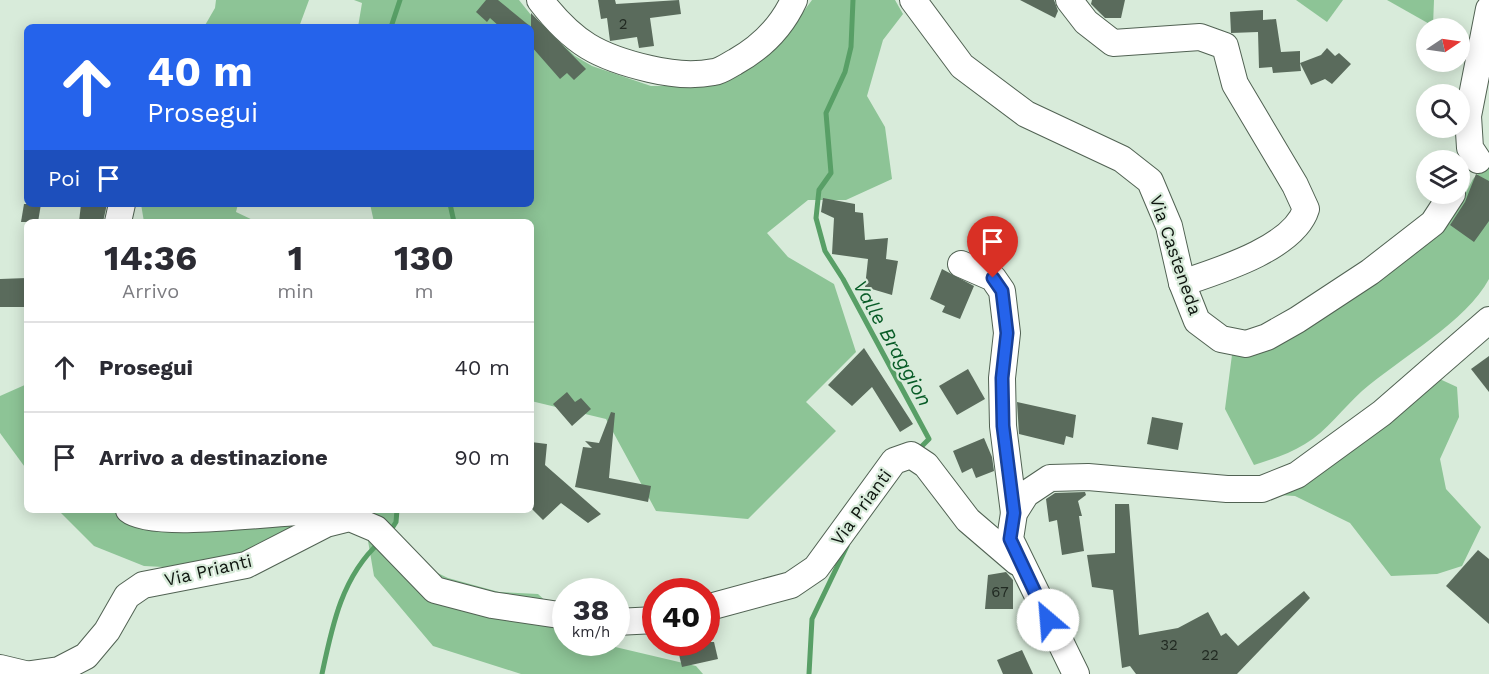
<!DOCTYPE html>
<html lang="it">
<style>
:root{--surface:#fff;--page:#f7f7f7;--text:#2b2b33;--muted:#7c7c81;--line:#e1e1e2}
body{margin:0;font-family:"Work Sans",sans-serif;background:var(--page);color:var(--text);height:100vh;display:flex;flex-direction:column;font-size:22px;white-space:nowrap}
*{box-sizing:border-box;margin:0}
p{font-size:20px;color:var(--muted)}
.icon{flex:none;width:33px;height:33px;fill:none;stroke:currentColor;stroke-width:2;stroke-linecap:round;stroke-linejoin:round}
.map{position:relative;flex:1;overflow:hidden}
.side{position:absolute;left:24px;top:219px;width:510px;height:294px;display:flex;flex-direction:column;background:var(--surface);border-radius:9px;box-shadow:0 3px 15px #0003}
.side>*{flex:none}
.hud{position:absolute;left:24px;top:24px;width:510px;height:183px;border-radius:9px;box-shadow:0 3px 15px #0003;background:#2563eb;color:#fff;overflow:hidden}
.needle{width:39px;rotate:77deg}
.tools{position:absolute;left:1416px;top:18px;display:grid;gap:12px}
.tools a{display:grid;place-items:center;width:54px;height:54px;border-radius:50%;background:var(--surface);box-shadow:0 3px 15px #0003;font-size:30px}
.speed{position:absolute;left:552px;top:578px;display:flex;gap:12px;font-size:30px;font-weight:700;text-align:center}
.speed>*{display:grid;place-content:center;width:78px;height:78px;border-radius:50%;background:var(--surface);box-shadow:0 3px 15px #0003;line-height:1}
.speed small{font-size:15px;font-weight:400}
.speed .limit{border:9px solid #d22;background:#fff;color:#111}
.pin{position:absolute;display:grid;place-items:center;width:51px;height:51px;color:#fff;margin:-62px -26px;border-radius:50% 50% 50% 0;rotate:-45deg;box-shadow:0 0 6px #0007}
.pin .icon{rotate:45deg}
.me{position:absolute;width:66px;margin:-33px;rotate:333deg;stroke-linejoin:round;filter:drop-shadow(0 0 4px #0008)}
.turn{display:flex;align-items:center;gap:21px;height:126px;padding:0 24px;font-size:27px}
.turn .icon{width:78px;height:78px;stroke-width:2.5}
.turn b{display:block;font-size:42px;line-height:51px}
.then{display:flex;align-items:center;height:57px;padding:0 24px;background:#0003;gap:12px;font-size:22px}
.eta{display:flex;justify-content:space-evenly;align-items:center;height:102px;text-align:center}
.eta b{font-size:36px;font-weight:700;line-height:42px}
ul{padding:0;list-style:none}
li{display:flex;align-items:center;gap:18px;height:90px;padding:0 24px;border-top:2px solid var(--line)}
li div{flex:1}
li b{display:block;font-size:22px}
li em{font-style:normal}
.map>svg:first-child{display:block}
.green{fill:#8dc496}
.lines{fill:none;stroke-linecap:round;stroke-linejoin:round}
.stream{stroke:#589f66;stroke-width:5}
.building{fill:#5a6b5c}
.minor-casing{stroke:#516253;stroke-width:28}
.minor{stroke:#fff;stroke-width:26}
.route-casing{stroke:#184099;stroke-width:15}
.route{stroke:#2563eb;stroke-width:10}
.labels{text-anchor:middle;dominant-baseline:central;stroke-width:4.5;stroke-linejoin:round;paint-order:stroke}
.number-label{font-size:15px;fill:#212a22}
.street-label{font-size:18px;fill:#0e150f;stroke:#d8ebda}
.water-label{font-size:20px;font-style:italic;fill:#085c27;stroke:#d8ebda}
</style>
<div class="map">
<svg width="1489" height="674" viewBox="0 0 1489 674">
<rect width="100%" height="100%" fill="#d8ebda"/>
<g class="green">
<polygon points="216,0 309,0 299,27 204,27 215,8"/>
<polygon points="354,0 519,0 535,20 575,56 592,66 651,86 685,86 781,42 812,0 895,0 903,14 883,40 867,96 885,127 892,179 846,200 808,200 767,233 788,257 834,284 856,352 806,402 836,431 748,519 656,511 606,419 531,401 531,222 374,222 370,204 531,204 531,27 358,27 362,3"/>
<polygon points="1296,0 1343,0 1327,22"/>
<polygon points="1387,0 1434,0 1433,26"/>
<path d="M1489,163V279C1467,321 1399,359 1362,391C1343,408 1327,431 1305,444C1289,454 1272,459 1254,465L1225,409L1233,347L1460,204L1473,179Z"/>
<polygon points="141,204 238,204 236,212 257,222 144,222"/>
<polygon points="1431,375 1457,387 1459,417 1440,459 1446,489 1481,527 1462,566 1437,574 1391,576 1350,523 1295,496 1264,494"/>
<polygon points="27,384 27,470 0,433 0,396"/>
<polygon points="58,510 397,510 397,522 391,534 425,567 448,578 499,592 538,594 565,619 566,642 594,642 696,666 703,674 521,674 433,646 374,576 366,529 296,543 222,570 144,566 94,546"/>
</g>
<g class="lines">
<g class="stream">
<polyline points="853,0 851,47 845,72 826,113 831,173 819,190 816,218 825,251 843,279 929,439 918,450"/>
<polyline points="391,27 400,0"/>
<polyline points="450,204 454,222"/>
<polyline points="389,533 396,522 397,510"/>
<path d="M322,674C332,626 342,576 380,542"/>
<polyline points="809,674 812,619 847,546"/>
</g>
</g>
<g class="building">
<polygon points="486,0 498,0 531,27 500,27 490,18 487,22 476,12"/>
<polygon points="598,0 615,0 616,4 679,0 681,14 650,18 654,46 639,48 637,37 610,41 607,18 601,19"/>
<polygon points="1020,0 1054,0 1058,11 1055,18"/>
<polygon points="1092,0 1125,0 1121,18 1105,18 1091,4"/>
<polygon points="1263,10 1263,20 1276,19 1281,52 1300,51 1300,63 1321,55 1327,48 1335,56 1339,53 1351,64 1332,84 1325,79 1311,85 1300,63 1301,71 1273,73 1272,67 1259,68 1258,32 1231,33 1230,12"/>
<polygon points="531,13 586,69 574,80 567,73 560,79 531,46"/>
<polygon points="1476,174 1489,181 1489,221 1474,242 1450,225 1465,202"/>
<polygon points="823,198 855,204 855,212 863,213 865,240 888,238 886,259 898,261 892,295 865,287 868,259 832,254 834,218 821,212"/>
<polygon points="24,204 41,204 38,222 21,222"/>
<polygon points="81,204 107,204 103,222 79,222"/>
<polygon points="942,269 974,286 960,319 942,312 945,306 930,299"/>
<polygon points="27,278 27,307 0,307 0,279"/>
<polygon points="864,348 913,424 900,432 872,387 852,406 828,385"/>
<polygon points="1489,356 1489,392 1471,369"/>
<polygon points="968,369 985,399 957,415 939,386"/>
<polygon points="567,392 575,402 581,398 591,409 572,426 553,404"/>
<polygon points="1017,402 1076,415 1073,438 1066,436 1064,445 1019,434"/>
<polygon points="611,412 615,413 609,478 651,486 648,502 575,487 583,447 592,448 585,441 599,443"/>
<polygon points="1152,417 1183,423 1178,450 1147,444"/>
<polygon points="984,438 992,457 994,471 976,478 972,468 962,473 953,451"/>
<polygon points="531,442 547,444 545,465 601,514 588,523 561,503 543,520 531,508"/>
<polygon points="1085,492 1086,495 1078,501 1082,516 1079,516 1084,551 1062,555 1057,520 1049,522 1046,499 1055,493"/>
<polygon points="1115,504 1129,504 1139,635 1178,628 1208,612 1221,636 1226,633 1238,646 1304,591 1310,598 1237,674 1136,674 1130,666 1122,668 1113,590 1092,587 1087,555 1115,553"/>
<polygon points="1478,550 1489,559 1489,624 1446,586"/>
<polygon points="1006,572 1013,580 1013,609 985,609 988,575"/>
<polygon points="676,642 714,642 718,659 682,667"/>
<polygon points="1022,650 1033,674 1003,674 997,660"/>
</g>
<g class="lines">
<defs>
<g id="minor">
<path d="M540,0C573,43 598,57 650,69C671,74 693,76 714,72C721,71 729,65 735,62C762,47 781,28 794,0"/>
<polyline points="913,0 962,66 1026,114 1122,159 1150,181 1169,226 1182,283 1197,321 1221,339 1246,344 1267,337 1297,320 1370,272 1433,223 1452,194"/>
<path d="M1069,0L1086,22L1113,43L1200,37L1225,46L1235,84L1295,185L1306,209C1294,248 1218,271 1182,283"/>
<polyline points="1478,160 1470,148 1468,116 1489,9"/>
<polyline points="118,222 122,204"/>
<polyline points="961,264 993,278 1002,291 1007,333 1002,378 1003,426 1014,513"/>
<path d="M129,510C153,530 281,511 317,511C326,510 336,514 344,516"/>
<polyline points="706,608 791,585 816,568 894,461 911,455 926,465 968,520 1017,562"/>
<polyline points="616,622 656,620"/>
<polyline points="0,668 25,674"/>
<polyline points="31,674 59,670 86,656 107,631 127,596 143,585 246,565 326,524 350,518 376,529 435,590 492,605 566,616"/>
<polyline points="1076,674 1010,539 1014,513 1026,494 1050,478 1088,477 1227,489 1262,489 1297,475 1382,413 1489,320"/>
</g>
</defs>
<use href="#minor" class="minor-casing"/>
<use href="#minor" class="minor"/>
</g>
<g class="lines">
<defs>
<polyline id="route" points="993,278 1002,291 1007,333 1002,378 1003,426 1014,513 1010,539 1048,620"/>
</defs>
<use href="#route" class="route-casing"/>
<use href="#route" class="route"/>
</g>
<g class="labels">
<g class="number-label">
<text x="623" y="24">2</text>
<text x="1000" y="592">67</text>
<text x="1169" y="645">32</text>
<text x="1210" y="655">22</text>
</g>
<g class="street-label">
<text transform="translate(1176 255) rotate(71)">Via Casteneda</text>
<text transform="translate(861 507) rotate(-54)">Via Prianti</text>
<text transform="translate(208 570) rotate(-13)">Via Prianti</text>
</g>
<g class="water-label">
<text transform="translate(893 343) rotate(61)">Valle Braggion</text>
</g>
</g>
</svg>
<div class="tools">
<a><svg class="needle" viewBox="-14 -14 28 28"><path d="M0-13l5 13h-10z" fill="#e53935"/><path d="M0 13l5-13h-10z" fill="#7c7c81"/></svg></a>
<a><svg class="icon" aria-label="search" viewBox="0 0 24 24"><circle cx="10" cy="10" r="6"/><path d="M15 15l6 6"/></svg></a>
<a><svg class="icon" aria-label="layers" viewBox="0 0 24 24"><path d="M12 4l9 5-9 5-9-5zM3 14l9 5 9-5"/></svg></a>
</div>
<div class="speed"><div>38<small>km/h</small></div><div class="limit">40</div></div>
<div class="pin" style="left:993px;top:278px;background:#d93025"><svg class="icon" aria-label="arrive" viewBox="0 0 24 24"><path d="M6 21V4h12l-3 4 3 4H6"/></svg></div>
<svg class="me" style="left:1048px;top:620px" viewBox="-20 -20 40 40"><circle r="19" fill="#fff"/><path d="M0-13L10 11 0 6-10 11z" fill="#2563eb"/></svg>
<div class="hud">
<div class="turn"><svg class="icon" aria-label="ahead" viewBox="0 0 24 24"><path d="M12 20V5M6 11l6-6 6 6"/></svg><div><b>40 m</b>Prosegui</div></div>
<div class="then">Poi<svg class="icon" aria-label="arrive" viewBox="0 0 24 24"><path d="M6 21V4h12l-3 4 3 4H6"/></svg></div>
</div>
<section class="side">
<div class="eta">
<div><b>14:36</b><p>Arrivo</p></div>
<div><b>1</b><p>min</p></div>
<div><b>130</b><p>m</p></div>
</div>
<ul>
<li><svg class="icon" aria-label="ahead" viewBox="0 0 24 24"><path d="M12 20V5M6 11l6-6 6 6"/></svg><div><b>Prosegui</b></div><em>40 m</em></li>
<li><svg class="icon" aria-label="arrive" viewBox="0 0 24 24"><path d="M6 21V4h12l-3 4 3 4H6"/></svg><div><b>Arrivo a destinazione</b></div><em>90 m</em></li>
</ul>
</section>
</div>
